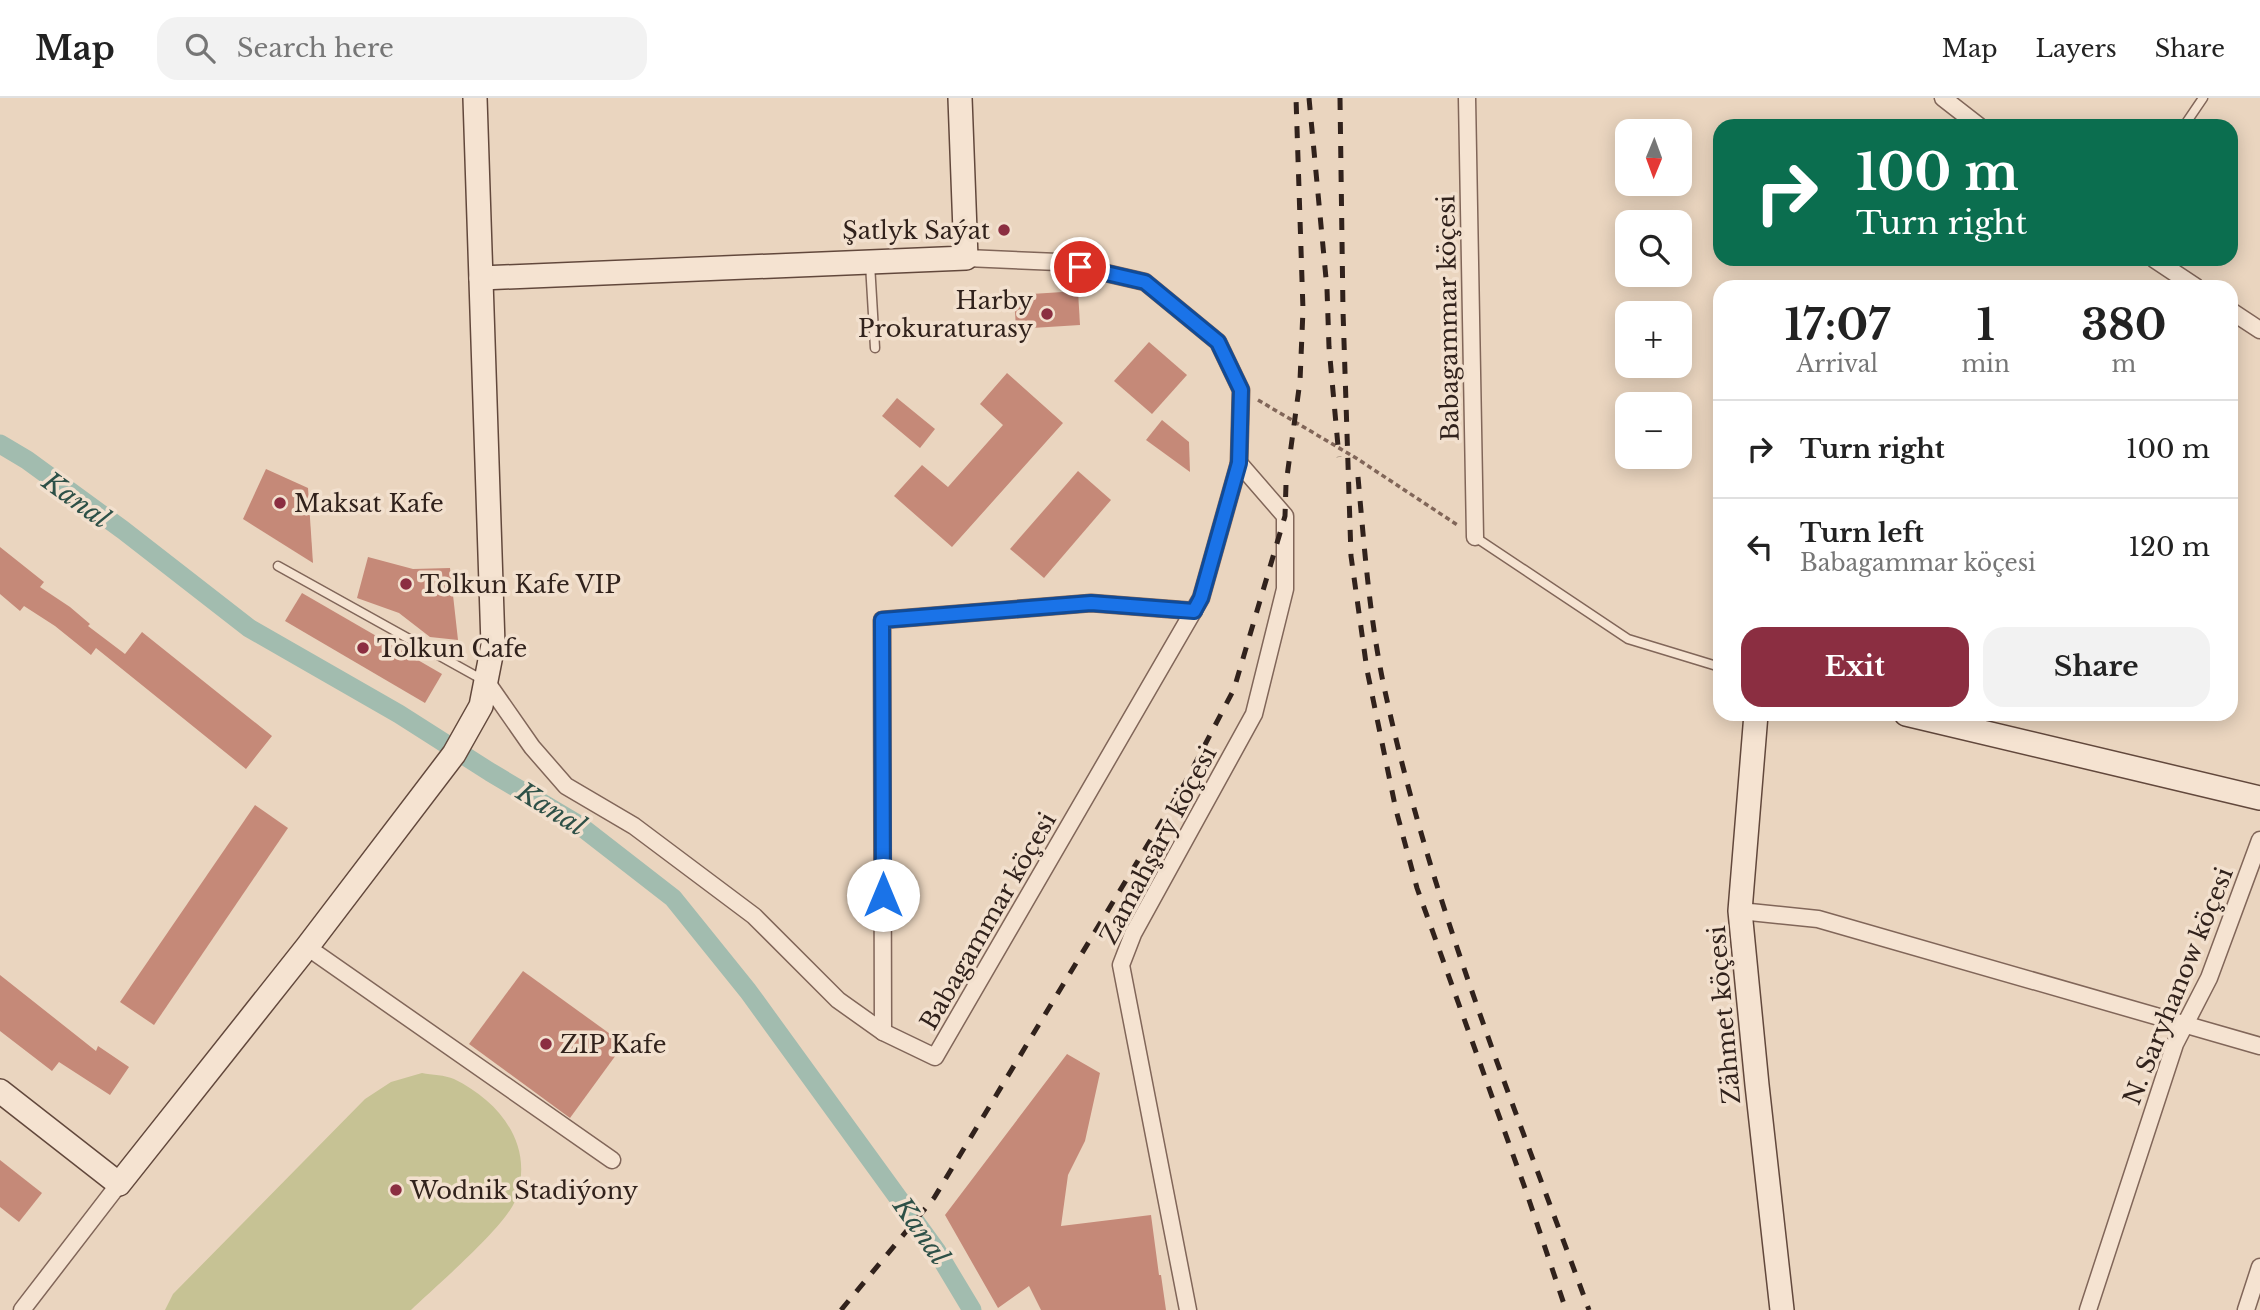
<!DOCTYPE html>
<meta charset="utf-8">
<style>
:root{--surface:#fff;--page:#f2f2f2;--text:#222;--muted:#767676;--line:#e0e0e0;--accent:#8b2e41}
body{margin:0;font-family:"Libre Baskerville",serif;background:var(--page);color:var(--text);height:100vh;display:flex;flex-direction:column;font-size:26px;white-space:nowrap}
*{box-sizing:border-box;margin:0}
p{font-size:23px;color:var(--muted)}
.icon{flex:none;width:38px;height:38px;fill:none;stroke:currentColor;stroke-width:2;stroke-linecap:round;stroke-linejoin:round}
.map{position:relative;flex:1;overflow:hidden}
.side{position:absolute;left:1713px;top:182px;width:525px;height:441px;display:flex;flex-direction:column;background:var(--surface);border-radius:21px;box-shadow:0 4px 18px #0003}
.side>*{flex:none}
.top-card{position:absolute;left:1713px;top:21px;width:525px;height:147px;border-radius:21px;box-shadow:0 4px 18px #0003;background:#0b6e4f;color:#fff;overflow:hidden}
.needle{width:46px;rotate:181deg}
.controls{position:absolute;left:1615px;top:21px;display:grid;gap:14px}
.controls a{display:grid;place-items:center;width:77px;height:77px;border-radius:14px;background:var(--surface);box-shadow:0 4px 18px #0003;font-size:35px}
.pin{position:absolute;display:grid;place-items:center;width:60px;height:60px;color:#fff;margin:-30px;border:4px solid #fff;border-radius:50%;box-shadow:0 2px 7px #0007}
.me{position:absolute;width:77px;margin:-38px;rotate:0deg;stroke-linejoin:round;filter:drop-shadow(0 0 5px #0008)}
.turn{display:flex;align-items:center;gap:24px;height:147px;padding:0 28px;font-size:32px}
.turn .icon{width:91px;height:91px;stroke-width:2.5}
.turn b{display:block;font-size:49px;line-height:60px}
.eta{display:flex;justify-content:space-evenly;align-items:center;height:119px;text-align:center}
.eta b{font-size:42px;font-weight:700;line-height:49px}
.cta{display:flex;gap:14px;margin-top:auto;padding:14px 28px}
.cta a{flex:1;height:80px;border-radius:21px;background:var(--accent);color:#fff;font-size:28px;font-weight:700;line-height:80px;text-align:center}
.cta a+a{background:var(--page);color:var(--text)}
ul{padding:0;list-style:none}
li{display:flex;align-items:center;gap:21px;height:98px;padding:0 28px;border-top:2px solid var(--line)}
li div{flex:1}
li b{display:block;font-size:26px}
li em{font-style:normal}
header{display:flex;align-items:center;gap:42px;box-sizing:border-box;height:98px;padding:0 35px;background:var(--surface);border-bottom:2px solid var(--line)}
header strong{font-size:33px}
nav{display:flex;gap:38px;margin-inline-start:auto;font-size:24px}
.search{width:490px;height:63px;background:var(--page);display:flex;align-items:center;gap:18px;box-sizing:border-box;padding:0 24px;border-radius:21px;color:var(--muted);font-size:26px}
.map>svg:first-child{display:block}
.green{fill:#c6c294}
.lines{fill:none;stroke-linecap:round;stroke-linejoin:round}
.canal{stroke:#a2bcaf;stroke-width:19}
.building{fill:#c58978}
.lane-casing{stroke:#816659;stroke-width:11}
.street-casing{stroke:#816659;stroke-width:19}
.secondary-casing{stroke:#62483c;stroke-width:26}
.path{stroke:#816659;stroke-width:3.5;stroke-dasharray:5 3.5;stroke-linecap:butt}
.lane{stroke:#f5e3d1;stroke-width:8}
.street{stroke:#f5e3d1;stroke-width:16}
.secondary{stroke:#f5e3d1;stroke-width:23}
.rail{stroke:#31221c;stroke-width:5;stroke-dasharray:12 12;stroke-linecap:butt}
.route-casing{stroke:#114b97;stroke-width:18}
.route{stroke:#1a73e8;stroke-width:12}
.poi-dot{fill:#8b2e41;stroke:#f2e0ce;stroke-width:2.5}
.labels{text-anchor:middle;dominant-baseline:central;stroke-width:7;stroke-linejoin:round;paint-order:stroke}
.poi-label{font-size:24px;fill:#31221c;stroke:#f2e0ce;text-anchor:start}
.street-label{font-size:24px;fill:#31221c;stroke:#f2e0ce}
.water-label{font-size:26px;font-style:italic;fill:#2d5047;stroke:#f2e0ce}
</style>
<header>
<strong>Map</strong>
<div class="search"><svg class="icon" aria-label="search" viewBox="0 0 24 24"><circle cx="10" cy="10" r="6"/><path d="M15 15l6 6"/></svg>Search here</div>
<nav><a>Map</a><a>Layers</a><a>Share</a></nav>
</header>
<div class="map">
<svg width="2260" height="1212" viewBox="0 0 2260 1212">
<rect width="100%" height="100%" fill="#ead5bf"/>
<path class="green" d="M422,975C432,977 445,977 454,981C501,1004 536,1049 515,1103C504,1130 435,1189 411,1212H165L173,1196L365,1001L391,984Z"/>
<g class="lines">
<polyline class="canal" points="0,346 27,362 123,432 249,530 399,616 490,674 579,727 673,800 748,893 936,1152 972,1212"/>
</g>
<g class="building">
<polygon points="1078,193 1080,227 1016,231 1014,197"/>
<polygon points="1149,244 1187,277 1152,316 1114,283"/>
<polygon points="1007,275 1063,325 952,449 894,398 922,367 948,389 1003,327 980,306"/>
<polygon points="897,300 935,331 920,350 882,318"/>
<polygon points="1162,322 1189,344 1190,374 1146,342"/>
<polygon points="266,371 308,390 313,465 243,421"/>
<polygon points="1078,373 1111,402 1044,480 1010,451"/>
<polygon points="0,449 44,484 40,489 70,509 90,526 88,528 125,556 142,534 272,638 246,671 96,550 91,557 55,528 24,508 20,513 0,496"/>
<polygon points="368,459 413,471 450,470 458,542 430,539 399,515 357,500"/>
<polygon points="302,495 442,576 425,605 285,523"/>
<polygon points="255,707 288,730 154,927 120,904"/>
<polygon points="523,873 624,946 570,1020 469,946"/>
<polygon points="0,877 96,953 98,948 129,969 110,997 59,964 52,973 0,933"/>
<polygon points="1067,956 1100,975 1085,1043 1068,1077 1061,1128 1151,1117 1159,1177 1161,1177 1166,1212 1041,1212 1029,1188 998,1210 945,1117"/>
<polygon points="0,1062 42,1095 19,1124 0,1109"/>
</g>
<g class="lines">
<defs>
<g id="lane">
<polyline points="2184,28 2203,0"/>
<polyline points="870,166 875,250"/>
<polyline points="1475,439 1628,541 1720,569"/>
<polyline points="278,468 483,582"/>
</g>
<g id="street">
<polyline points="1467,0 1475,439"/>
<polyline points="1943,0 1979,28"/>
<polyline points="2154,161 2196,189"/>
<polyline points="2231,213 2260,232"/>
<polyline points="486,583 532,649 566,688 634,728 754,818 838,902 883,934 935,959 1201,500 1239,365 1241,292 1218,244 1145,184 1058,164 966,160"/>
<polyline points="1740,813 1818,821 2260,948"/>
<polyline points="307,849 612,1062"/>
<polyline points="883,934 882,522 1091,505 1194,513"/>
<polyline points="22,1212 119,1086"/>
<polyline points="1188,1212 1121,867 1133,836 1254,616 1285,491 1285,418 1239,365"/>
<polyline points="2088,1212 2175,946 2209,880 2260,742"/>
<polyline points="2246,1212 2260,1169"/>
</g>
<g id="secondary">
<polyline points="481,180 966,160 960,0"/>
<polyline points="1756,616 1740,813 1757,987 1782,1212"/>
<polyline points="1906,616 2260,700"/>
<polyline points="0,993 119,1086 307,849 454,656 481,608 493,547 475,0"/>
</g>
</defs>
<use href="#lane" class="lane-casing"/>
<use href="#street" class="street-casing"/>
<use href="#secondary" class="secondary-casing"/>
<polyline class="path" points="1258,302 1356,360 1459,428"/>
<use href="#lane" class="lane"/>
<use href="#street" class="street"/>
<use href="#secondary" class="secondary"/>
<g class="rail">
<polyline points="1309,0 1327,191 1329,249 1339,359"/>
<polyline points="1340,0 1343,213 1351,458 1367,572 1396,712 1417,790 1526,1093 1566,1212"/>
<path d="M1358,379C1364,446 1369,513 1382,579C1427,796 1513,1004 1589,1212"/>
<polyline points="841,1212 934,1100 1185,685 1234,591 1285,418 1286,386 1300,283 1303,212 1296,0"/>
</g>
</g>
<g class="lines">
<defs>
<polyline id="route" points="883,797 882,522 1091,505 1194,513 1201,500 1239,365 1241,292 1218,244 1145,184 1080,169"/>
</defs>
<use href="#route" class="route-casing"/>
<use href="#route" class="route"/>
</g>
<g class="poi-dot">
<circle cx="1004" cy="132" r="7"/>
<circle cx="1047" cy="216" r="7"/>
<circle cx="280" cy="405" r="7"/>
<circle cx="406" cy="486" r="7"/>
<circle cx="363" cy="550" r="7"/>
<circle cx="546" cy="946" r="7"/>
<circle cx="396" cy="1092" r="7"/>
</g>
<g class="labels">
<g class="poi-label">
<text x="990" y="132" text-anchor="end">Şatlyk Saýat</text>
<text x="1033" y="202" text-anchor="end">Harby<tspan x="1033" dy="28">Prokuraturasy</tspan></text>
<text x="294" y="405">Maksat Kafe</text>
<text x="420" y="486">Tolkun Kafe VIP</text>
<text x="377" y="550">Tolkun Cafe</text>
<text x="560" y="946">ZIP Kafe</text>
<text x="410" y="1092">Wodnik Stadiýony</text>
</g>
<g class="street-label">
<text transform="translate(1448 220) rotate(-91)">Babagammar köçesi</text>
<text transform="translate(1158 747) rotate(-62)">Zamahşary köçesi</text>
<text transform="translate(988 823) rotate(-60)">Babagammar köçesi</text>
<text transform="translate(2178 888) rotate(-68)">N. Saryhanow köçesi</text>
<text transform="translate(1724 917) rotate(-95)">Zähmet köçesi</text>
</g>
<g class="water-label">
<text transform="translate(76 402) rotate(36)">Kanal</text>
<text transform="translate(551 711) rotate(32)">Kanal</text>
<text transform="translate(921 1133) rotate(55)">Kanal</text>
</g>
</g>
</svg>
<div class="controls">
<a><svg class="needle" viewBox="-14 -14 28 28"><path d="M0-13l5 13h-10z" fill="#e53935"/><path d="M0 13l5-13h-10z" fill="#767676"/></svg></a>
<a><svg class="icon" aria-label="search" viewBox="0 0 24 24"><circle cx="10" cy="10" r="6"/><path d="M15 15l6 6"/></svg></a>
<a>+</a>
<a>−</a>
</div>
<div class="pin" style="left:1080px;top:169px;background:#d93025"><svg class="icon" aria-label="arrive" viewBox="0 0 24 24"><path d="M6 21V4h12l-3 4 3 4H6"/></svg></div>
<svg class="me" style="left:883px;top:797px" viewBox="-20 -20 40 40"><circle r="19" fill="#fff"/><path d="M0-13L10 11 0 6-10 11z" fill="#1a73e8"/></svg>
<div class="top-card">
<div class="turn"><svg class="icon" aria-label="right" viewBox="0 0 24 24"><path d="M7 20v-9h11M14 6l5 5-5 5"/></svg><div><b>100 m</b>Turn right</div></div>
</div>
<section class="side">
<div class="eta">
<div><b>17:07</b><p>Arrival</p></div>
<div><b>1</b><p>min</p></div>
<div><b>380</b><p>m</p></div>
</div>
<ul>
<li><svg class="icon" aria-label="right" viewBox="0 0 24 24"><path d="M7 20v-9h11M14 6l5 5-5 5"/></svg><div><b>Turn right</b></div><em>100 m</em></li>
<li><svg class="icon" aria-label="left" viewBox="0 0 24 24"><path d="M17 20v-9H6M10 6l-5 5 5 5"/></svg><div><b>Turn left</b><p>Babagammar köçesi</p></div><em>120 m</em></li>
</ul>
<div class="cta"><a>Exit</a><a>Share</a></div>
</section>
</div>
